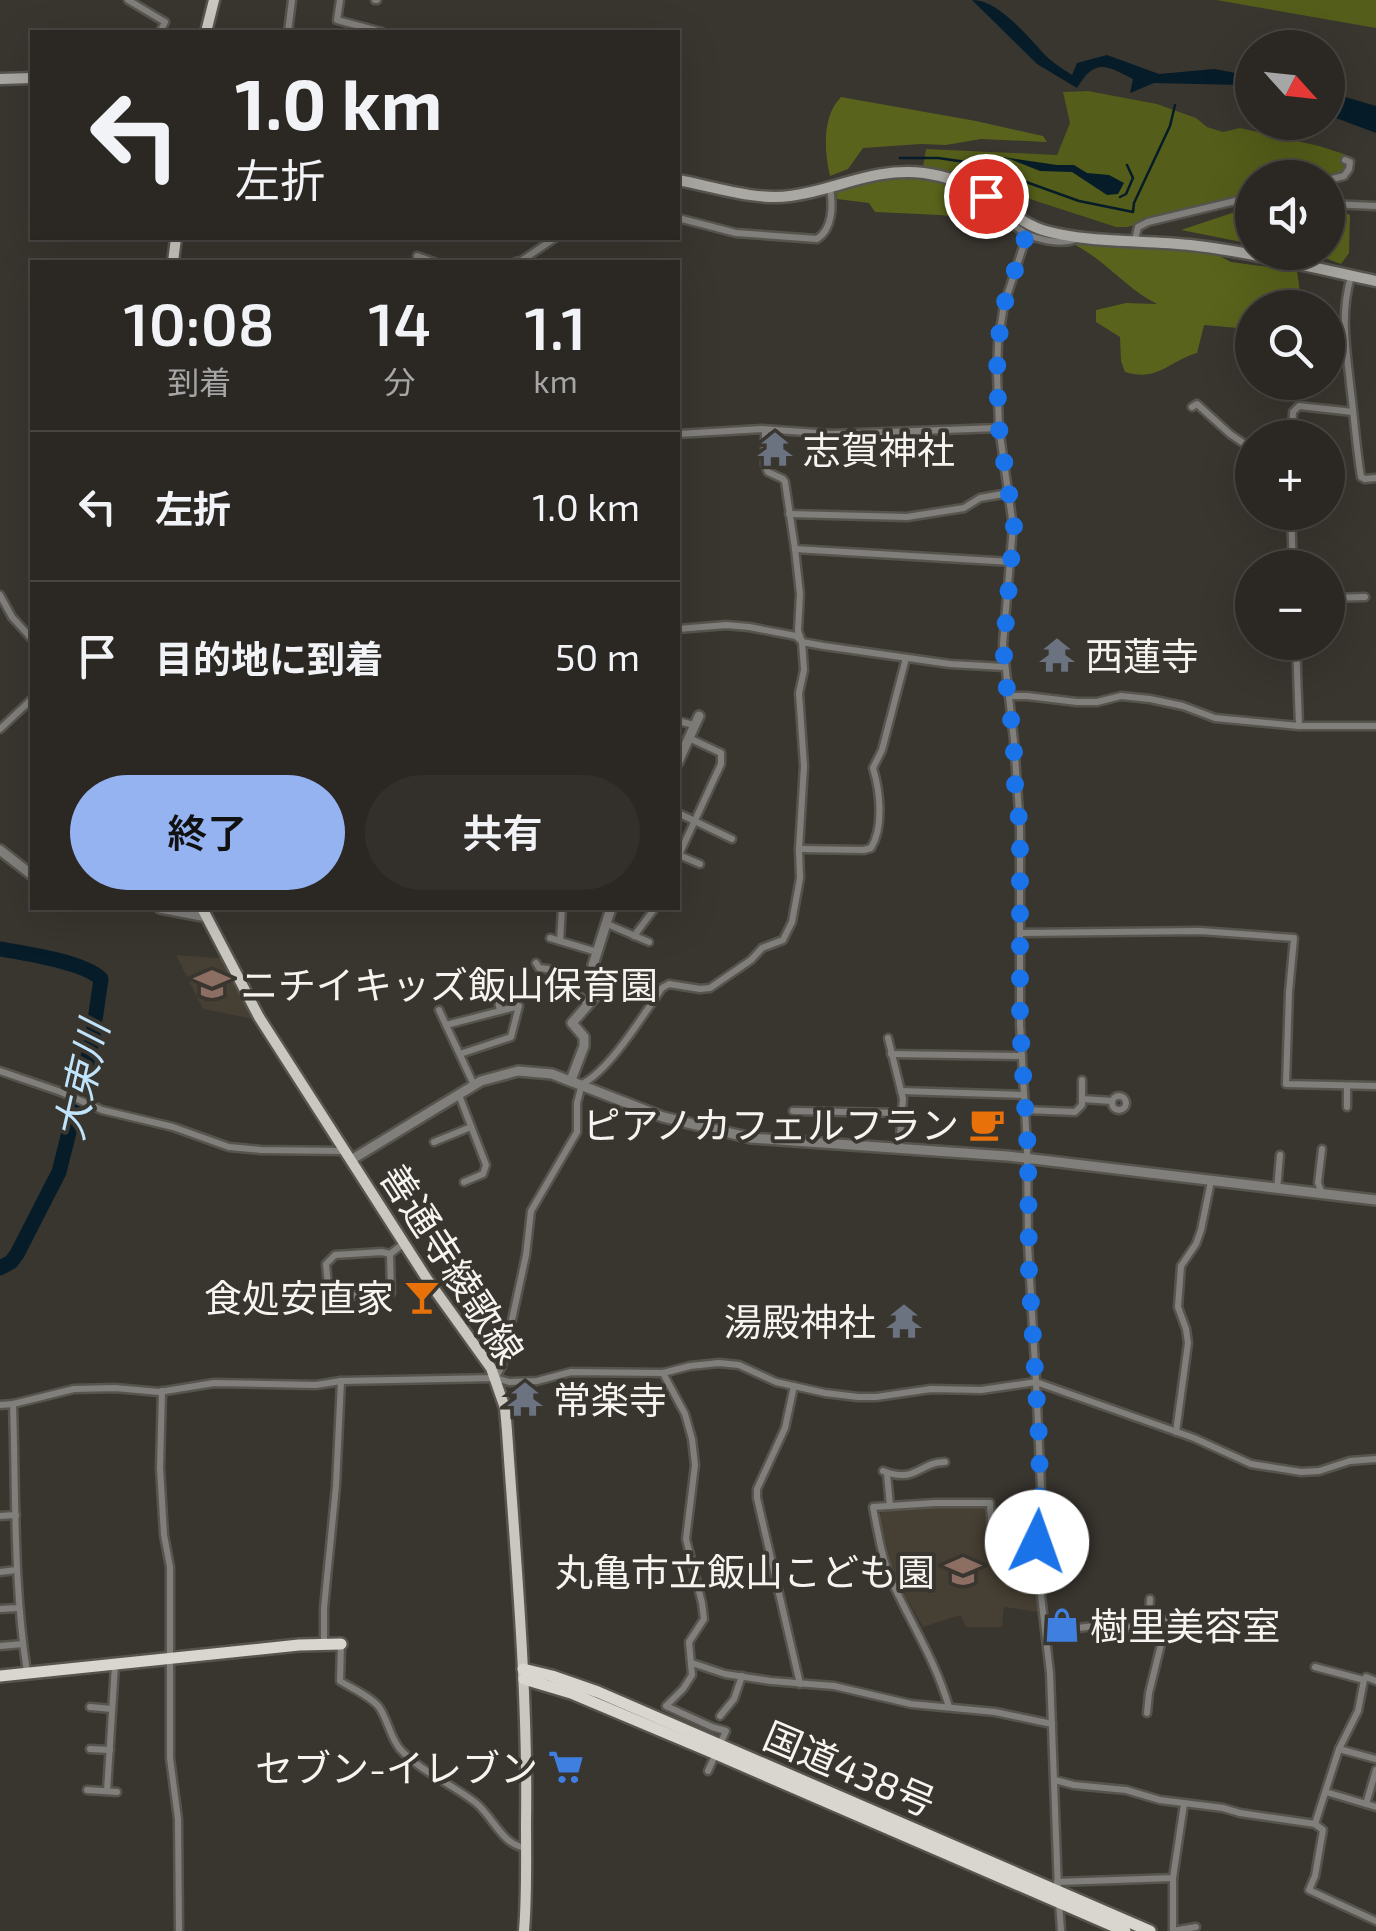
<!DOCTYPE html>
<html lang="ja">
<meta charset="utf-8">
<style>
:root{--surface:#2b2823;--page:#33302b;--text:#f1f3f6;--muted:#a6a6a6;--line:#474441;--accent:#95b2f1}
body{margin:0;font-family:"Exo 2","Noto Sans JP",sans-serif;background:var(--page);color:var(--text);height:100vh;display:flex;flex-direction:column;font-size:38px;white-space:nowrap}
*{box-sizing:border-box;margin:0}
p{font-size:32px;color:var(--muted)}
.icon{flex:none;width:55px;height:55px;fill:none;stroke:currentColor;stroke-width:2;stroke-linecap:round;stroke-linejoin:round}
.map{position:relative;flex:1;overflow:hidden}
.drawer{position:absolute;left:30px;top:260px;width:650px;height:650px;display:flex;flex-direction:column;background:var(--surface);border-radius:0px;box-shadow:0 10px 40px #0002,0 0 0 2px var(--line)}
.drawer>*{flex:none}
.banner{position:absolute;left:30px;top:30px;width:650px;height:210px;border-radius:0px;box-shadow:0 10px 40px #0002,0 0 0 2px var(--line);background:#2b2823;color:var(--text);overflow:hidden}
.needle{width:65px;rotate:117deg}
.buttons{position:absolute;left:1235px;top:30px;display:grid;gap:20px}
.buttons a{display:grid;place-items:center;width:110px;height:110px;border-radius:50%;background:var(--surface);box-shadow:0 10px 40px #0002,0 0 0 2px var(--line);font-size:50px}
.pin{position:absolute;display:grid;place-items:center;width:85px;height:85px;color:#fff;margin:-42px;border:5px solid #fff;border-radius:50%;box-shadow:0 2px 10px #0007}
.me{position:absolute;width:110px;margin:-55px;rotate:3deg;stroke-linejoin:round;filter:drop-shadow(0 0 8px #0008)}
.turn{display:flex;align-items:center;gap:35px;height:210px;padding:0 40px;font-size:45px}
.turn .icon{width:130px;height:130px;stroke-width:2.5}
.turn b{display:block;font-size:70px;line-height:85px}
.eta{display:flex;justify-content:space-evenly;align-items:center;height:170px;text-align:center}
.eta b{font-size:60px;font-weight:600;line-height:70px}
.primary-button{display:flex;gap:20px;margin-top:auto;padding:20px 40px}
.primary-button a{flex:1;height:115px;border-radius:60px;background:var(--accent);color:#111;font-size:40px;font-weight:600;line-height:115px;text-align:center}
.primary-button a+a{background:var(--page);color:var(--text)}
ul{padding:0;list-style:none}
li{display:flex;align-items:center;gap:30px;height:150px;padding:0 40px;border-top:2px solid var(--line)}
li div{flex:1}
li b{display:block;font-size:38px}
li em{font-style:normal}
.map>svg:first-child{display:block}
.built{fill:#463f33}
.green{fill:#545d19}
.forest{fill:#59631b}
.water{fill:#061c29}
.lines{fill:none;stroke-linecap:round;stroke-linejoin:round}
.stream{stroke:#061c29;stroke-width:2.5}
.river{stroke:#061c29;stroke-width:15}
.minor-casing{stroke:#57544e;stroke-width:11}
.tertiary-casing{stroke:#57544e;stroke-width:14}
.secondary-casing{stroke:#57544e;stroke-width:15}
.primary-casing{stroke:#57544e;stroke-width:15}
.trunk-casing{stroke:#57544e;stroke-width:16}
.minor{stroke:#807f7b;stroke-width:6}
.tertiary{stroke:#807f7b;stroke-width:9}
.secondary{stroke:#a9a8a2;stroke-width:10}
.primary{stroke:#c9c7c0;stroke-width:10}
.trunk{stroke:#d8d6ce;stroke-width:11}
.route{stroke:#1a73e8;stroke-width:18;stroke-dasharray:0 32.4}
.labels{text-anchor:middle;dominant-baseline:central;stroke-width:8;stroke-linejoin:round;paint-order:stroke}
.poi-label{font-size:38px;fill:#f6f4f0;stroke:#39352f;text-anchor:start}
.street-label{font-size:38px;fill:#f6f4f0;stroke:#39352f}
.water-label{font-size:40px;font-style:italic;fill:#c0e4fc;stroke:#39352f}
</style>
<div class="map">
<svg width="1376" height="1931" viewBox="0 0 1376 1931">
<rect width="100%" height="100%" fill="#39352f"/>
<g class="built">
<polygon points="176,955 220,958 254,1019 203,1009"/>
<polygon points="946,1506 983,1507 988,1511 988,1540 1026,1544 1032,1550 1039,1612 1004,1607 1002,1627 966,1627 961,1615 923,1627 894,1577 879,1515 883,1510"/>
</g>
<g class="green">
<polygon points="1216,0 1376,0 1376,28"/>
<polygon points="1088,91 1157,104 1196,118 1207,127 1223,132 1240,128 1319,146 1344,154 1349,163 1343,175 1327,178 1252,178 1252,195 1127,227 1116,227 1005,191 964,175 923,167 926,149 1057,155 1070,123 1063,92"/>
</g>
<g class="forest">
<path d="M841,97L976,121L1043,136L1047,142L981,139L946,145L921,144L863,148L848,169L830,176C824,151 822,116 841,97Z"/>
<path d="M912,174L941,180L990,205L1007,224H988L969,218L940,215L875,212L869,203L837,199L836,192C860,181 885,178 912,174Z"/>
<polygon points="1328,205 1350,215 1349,253 1341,264 1325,258 1294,253 1328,252"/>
<polygon points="1252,208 1252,244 1181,230 1244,209"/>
<path d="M1071,243H1112L1143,249L1171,247L1214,253L1231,262L1297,271L1301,299L1286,307L1252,308V319L1239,323L1238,328L1204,325L1197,353C1169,361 1158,382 1125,372L1121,361L1120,337L1096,322V310L1126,303L1157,304C1126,289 1104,258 1071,243Z"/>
</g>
<g class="water">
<path d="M972,0C999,0 1028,37 1046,56C1053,63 1063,69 1072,75L1077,63L1107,55L1159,74L1214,69L1252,76V87L1240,85L1154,83L1130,93L1133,79C1106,65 1095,58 1077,88L1037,64Z"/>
<polygon points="1328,92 1376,106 1376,133 1328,115"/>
<polygon points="989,155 1057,165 1074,165 1087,173 1109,175 1124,183 1118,194 1107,195 1072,172 1040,171 1010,159"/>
</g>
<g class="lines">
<g class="stream">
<polyline points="900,158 938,158 973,163 1079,201 1133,212 1134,203 1170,126 1175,105"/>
<polyline points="1120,197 1126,194 1133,178 1127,165"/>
</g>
<path class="river" d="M0,949C24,953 85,962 101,979L92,1041L59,1172L17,1254L11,1262L0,1268"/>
<defs>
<g id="minor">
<polyline points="128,0 165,22 160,32"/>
<polyline points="340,0 337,20 382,32"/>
<polyline points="375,0 377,0"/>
<polyline points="288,32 292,0"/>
<polyline points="1328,180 1344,176 1349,169 1350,162 1345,160"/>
<polyline points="986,196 984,199 985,204 1027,235"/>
<polyline points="1328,204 1376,206"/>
<path d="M678,218L736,233L817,239C833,229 833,205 830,188"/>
<polyline points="1135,240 1138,227 1148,222 1252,197"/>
<polyline points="417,256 434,262"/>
<polyline points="516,262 521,261 555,238"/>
<path d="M1351,276C1340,315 1346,344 1350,384C1354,415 1356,446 1361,477L1365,479L1376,478"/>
<polyline points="1192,407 1197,404 1230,434 1252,449"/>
<polyline points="678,434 762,429 832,434 999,428"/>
<polyline points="1292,438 1293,412 1299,406 1353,412"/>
<polyline points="1291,512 1293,568"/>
<polyline points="789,514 907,517 964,508 980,498 1009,493"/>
<polyline points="795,549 1012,562"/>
<polyline points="0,595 12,617 32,639"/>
<polyline points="1328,598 1365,597"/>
<polyline points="678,629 726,625 749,627 796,636 802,642 824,646 950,664 1004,667"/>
<polyline points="1296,642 1299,726"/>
<polyline points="1009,696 1027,696 1077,702 1097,702 1121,696 1150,699 1183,706 1215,718 1299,726 1376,726"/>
<polyline points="678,721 694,725"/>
<polyline points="0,729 32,699"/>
<polyline points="678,813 732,839"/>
<path d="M799,849L864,850L871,848C884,827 880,791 873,768L882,750L906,658"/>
<polyline points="679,855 700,864"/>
<polyline points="678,857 721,764 721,753 689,738"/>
<polyline points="605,923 649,942"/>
<polyline points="1021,933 1200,931 1294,938 1289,992 1286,1084 1376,1086"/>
<polyline points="634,936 655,908"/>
<polyline points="550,938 597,952"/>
<polyline points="560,941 562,908"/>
<polyline points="536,963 539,968 555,970 588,1005"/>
<polyline points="494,980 500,1011"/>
<polyline points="439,1010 474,1085"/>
<polyline points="446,1025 519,1006 511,1037 460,1054"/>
<polyline points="888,1038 903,1099 899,1148"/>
<polyline points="891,1054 1022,1056"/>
<polyline points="0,1071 61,1092 102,1110 173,1127 229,1147 261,1150 343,1151"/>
<polyline points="901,1091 1024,1095"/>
<polyline points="459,1095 486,1165 483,1174 464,1182"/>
<circle cx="1119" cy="1103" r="7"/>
<polyline points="1082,1099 1112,1101"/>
<polyline points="1347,1107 1347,1086"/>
<polyline points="1025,1110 1075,1112 1082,1105 1082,1080"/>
<polyline points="793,1111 902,1113"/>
<polyline points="434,1142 471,1127"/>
<polyline points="1322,1149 1318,1183 1322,1193"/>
<polyline points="1277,1189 1280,1155"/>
<polyline points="390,1254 391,1293 329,1297 326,1264 335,1255 382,1252 390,1254 403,1244"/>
<polyline points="663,1373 685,1414 692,1439 695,1465 686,1539 702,1603 704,1619 689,1642 692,1675 683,1689 666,1706 712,1727 726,1731 708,1771"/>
<path d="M496,1377L502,1366L526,1255L531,1211L577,1132V1103L582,1084C610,1070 643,1015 662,988L669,984L700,989L710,988L751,960L762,948L783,940L792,922L800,878L799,849L804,766L799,693L804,670L802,642L798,631L800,594L795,549L785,482L783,479L768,472L765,465V430"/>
<polyline points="794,1386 785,1428 757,1489 757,1498 800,1684"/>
<polyline points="162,1391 160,1468 164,1535 170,1567 170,1758 178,1819 179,1931"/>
<path d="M13,1404C16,1494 13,1583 27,1672"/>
<path d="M0,1405L13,1404L74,1389L115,1388L159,1392L214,1383L316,1385L341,1381L496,1378L509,1382L537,1381L571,1372L663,1373L690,1366L719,1363L739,1365L776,1382L825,1393L858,1397H876L931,1389L981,1390L1036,1382L1028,1244L1027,1146L1020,1024V828L1014,741L1003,644L1013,526L999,428L997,373L998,343L1004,305L1027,235C1043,240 1060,245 1077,239"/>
<polyline points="1176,1432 1188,1343 1186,1329 1178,1307 1181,1266 1196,1244 1201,1230 1211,1181"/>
<path d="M883,1471C917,1484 919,1462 945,1462"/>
<polyline points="887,1474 890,1506"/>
<polyline points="0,1516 16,1515"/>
<polyline points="0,1572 16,1570"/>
<polyline points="0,1609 19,1608"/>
<polyline points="1148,1629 1150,1599"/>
<path d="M1048,1639C1059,1637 1069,1630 1079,1628C1098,1624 1144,1628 1164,1631"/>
<polyline points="324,1644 324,1608 336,1486 341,1381"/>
<path d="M341,1644L340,1681C353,1689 370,1696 379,1707C388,1720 390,1737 400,1749C421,1772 452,1784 476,1803C494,1818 502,1845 526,1848"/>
<polyline points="0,1646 23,1644"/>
<polyline points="692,1663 725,1674 771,1681 834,1686 911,1704 995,1712 1052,1724"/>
<polyline points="1315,1667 1364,1680"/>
<polyline points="90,1707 112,1709"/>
<path d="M949,1707C935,1660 913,1627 893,1584C882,1560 878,1533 873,1507L935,1503H990L992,1537L1037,1542"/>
<polyline points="1147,1713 1149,1693 1167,1620 1195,1619"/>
<polyline points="720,1716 734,1699 742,1676"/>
<polyline points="90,1749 110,1750"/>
<polyline points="1339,1749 1376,1759"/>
<polyline points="1055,1780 1074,1785 1126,1790 1160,1800 1223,1808 1240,1813 1315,1824 1323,1830 1315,1876 1309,1890 1376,1921"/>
<polyline points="87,1790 117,1792"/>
<polyline points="107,1791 115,1665"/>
<polyline points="1326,1792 1376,1807"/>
<polyline points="1366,1804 1376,1770"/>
<polyline points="1315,1824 1339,1749 1358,1711 1364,1680 1366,1677 1376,1681"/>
<polyline points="1057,1882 1173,1878 1184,1804"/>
<polyline points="1058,1890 1050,1673 1039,1578 1037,1539 1041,1488 1036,1382 1194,1438 1251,1464 1301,1472 1319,1471 1350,1461 1376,1459"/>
<polyline points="1059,1902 1061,1931"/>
<polyline points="1173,1931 1173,1878"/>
<polyline points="1173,1931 1196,1927"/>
</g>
<g id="tertiary">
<polyline points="678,762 699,716"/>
<polyline points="0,850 32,875"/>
<polyline points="160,908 207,917"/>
<polyline points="571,1080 584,1046 584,1037 572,1023 608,982 593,965 611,908"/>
<polyline points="351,1160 481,1081 518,1071 552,1074 663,1117 751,1138 1007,1156 1376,1200"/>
</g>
<g id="secondary">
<polyline points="0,79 32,78"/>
<path d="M678,180C711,186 756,201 790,196C837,190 873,167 924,173C946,176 968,184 987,196C1006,208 1024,225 1046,231C1089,243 1145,240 1190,245C1252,252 1314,268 1376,281"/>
</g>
<g id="primary">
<polyline points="206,32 214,0"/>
<polyline points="173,262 176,238"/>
<path d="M202,908L259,1017L427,1279L491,1368L505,1408L507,1431C516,1562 528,1692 526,1823C526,1859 527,1895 524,1931"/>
</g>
<g id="trunk">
<polyline points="523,1669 552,1676 598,1692 1150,1931"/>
<polyline points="0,1676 299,1645 341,1644"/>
<polyline points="524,1679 571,1693 716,1754 1125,1931"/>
</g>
</defs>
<use href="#minor" class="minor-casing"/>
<use href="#tertiary" class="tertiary-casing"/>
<use href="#secondary" class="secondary-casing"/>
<use href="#primary" class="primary-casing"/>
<use href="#trunk" class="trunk-casing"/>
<use href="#minor" class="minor"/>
<use href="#tertiary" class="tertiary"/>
<use href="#secondary" class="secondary"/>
<use href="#primary" class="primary"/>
<use href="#trunk" class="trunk"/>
</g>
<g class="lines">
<polyline class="route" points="986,196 984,199 985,204 1026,235 1004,305 998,343 997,373 999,428 1014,526 1004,644 1004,667 1014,741 1014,775 1020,828 1020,1024 1028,1152 1029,1271 1039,1438 1040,1488 1037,1542"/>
</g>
<defs>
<symbol id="temple-bare" viewBox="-9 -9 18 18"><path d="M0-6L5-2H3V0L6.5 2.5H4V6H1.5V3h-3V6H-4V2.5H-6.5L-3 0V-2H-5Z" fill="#6b7280" stroke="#39352f" stroke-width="2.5" paint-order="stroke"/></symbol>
<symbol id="school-bare" viewBox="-9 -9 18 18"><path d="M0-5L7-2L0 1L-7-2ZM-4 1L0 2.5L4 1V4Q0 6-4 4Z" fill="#8d6e63" stroke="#39352f" stroke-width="2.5" paint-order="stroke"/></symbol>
<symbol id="cafe-bare" viewBox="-9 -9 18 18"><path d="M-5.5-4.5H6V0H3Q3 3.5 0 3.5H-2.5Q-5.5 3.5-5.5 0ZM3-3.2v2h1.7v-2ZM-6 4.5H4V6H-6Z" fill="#e8710a" stroke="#39352f" stroke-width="2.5" paint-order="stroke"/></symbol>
<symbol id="bar-bare" viewBox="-9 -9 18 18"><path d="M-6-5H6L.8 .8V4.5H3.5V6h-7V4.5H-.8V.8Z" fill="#e8710a" stroke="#39352f" stroke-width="2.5" paint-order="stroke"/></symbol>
<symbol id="shop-bare" viewBox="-9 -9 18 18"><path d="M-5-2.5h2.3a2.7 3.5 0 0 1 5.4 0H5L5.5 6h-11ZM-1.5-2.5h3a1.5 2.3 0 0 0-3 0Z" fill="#3f7fe0" stroke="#39352f" stroke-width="2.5" paint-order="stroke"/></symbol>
<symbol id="supermarket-bare" viewBox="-9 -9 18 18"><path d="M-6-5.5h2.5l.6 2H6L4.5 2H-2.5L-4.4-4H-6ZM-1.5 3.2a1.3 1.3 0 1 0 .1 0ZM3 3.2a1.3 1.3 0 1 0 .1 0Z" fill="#3f7fe0" stroke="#39352f" stroke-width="2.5" paint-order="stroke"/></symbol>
</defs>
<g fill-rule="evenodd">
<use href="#temple-bare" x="750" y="424" width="50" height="50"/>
<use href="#temple-bare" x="1032" y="630" width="50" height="50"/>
<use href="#school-bare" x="187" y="959" width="50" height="50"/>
<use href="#cafe-bare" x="962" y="1099" width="50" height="50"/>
<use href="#bar-bare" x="397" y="1272" width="50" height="50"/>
<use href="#temple-bare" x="879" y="1296" width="50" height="50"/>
<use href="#temple-bare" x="500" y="1374" width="50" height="50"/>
<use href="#school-bare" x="938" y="1546" width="50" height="50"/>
<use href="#shop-bare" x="1037" y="1600" width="50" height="50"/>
<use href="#supermarket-bare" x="541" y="1742" width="50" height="50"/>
</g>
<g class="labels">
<g class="poi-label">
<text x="803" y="449">志賀神社</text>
<text x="1085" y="655">西蓮寺</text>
<text x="240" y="984">ニチイキッズ飯山保育園</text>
<text x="959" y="1124" text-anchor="end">ピアノカフェルフラン</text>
<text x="394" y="1297" text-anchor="end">食処安直家</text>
<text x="876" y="1321" text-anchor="end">湯殿神社</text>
<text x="553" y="1399">常楽寺</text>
<text x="935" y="1571" text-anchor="end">丸亀市立飯山こども園</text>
<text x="1090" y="1625">樹里美容室</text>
<text x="538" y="1767" text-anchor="end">セブン-イレブン</text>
</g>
<g class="street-label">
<text transform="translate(453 1263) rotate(57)">善通寺綾歌線</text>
<text transform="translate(850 1768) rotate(23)">国道438号</text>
</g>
<g class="water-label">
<text transform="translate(80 1080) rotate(-77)">大束川</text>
</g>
</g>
</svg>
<div class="buttons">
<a><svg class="needle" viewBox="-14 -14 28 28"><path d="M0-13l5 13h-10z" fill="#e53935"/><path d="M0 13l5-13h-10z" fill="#a6a6a6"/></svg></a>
<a><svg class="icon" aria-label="sound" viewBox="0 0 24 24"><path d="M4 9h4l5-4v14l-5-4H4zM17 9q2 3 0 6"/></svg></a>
<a><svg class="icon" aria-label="search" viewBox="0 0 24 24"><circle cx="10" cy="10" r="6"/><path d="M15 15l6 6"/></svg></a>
<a>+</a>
<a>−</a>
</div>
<div class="pin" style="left:986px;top:196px;background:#d93025"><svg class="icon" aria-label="arrive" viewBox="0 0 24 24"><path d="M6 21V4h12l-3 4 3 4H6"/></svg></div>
<svg class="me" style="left:1037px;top:1542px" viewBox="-20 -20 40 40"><circle r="19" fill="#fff"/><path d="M0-13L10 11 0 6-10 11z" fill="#1a73e8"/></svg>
<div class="banner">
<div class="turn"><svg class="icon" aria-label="left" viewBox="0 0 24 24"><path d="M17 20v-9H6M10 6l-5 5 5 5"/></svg><div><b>1.0 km</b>左折</div></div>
</div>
<section class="drawer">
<div class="eta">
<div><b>10:08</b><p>到着</p></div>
<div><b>14</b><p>分</p></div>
<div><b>1.1</b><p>km</p></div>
</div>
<ul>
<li><svg class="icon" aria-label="left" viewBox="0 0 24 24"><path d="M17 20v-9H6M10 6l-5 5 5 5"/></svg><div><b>左折</b></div><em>1.0 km</em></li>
<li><svg class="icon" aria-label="arrive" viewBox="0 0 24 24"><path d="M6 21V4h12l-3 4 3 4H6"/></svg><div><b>目的地に到着</b></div><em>50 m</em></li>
</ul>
<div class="primary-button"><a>終了</a><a>共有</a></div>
</section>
</div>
